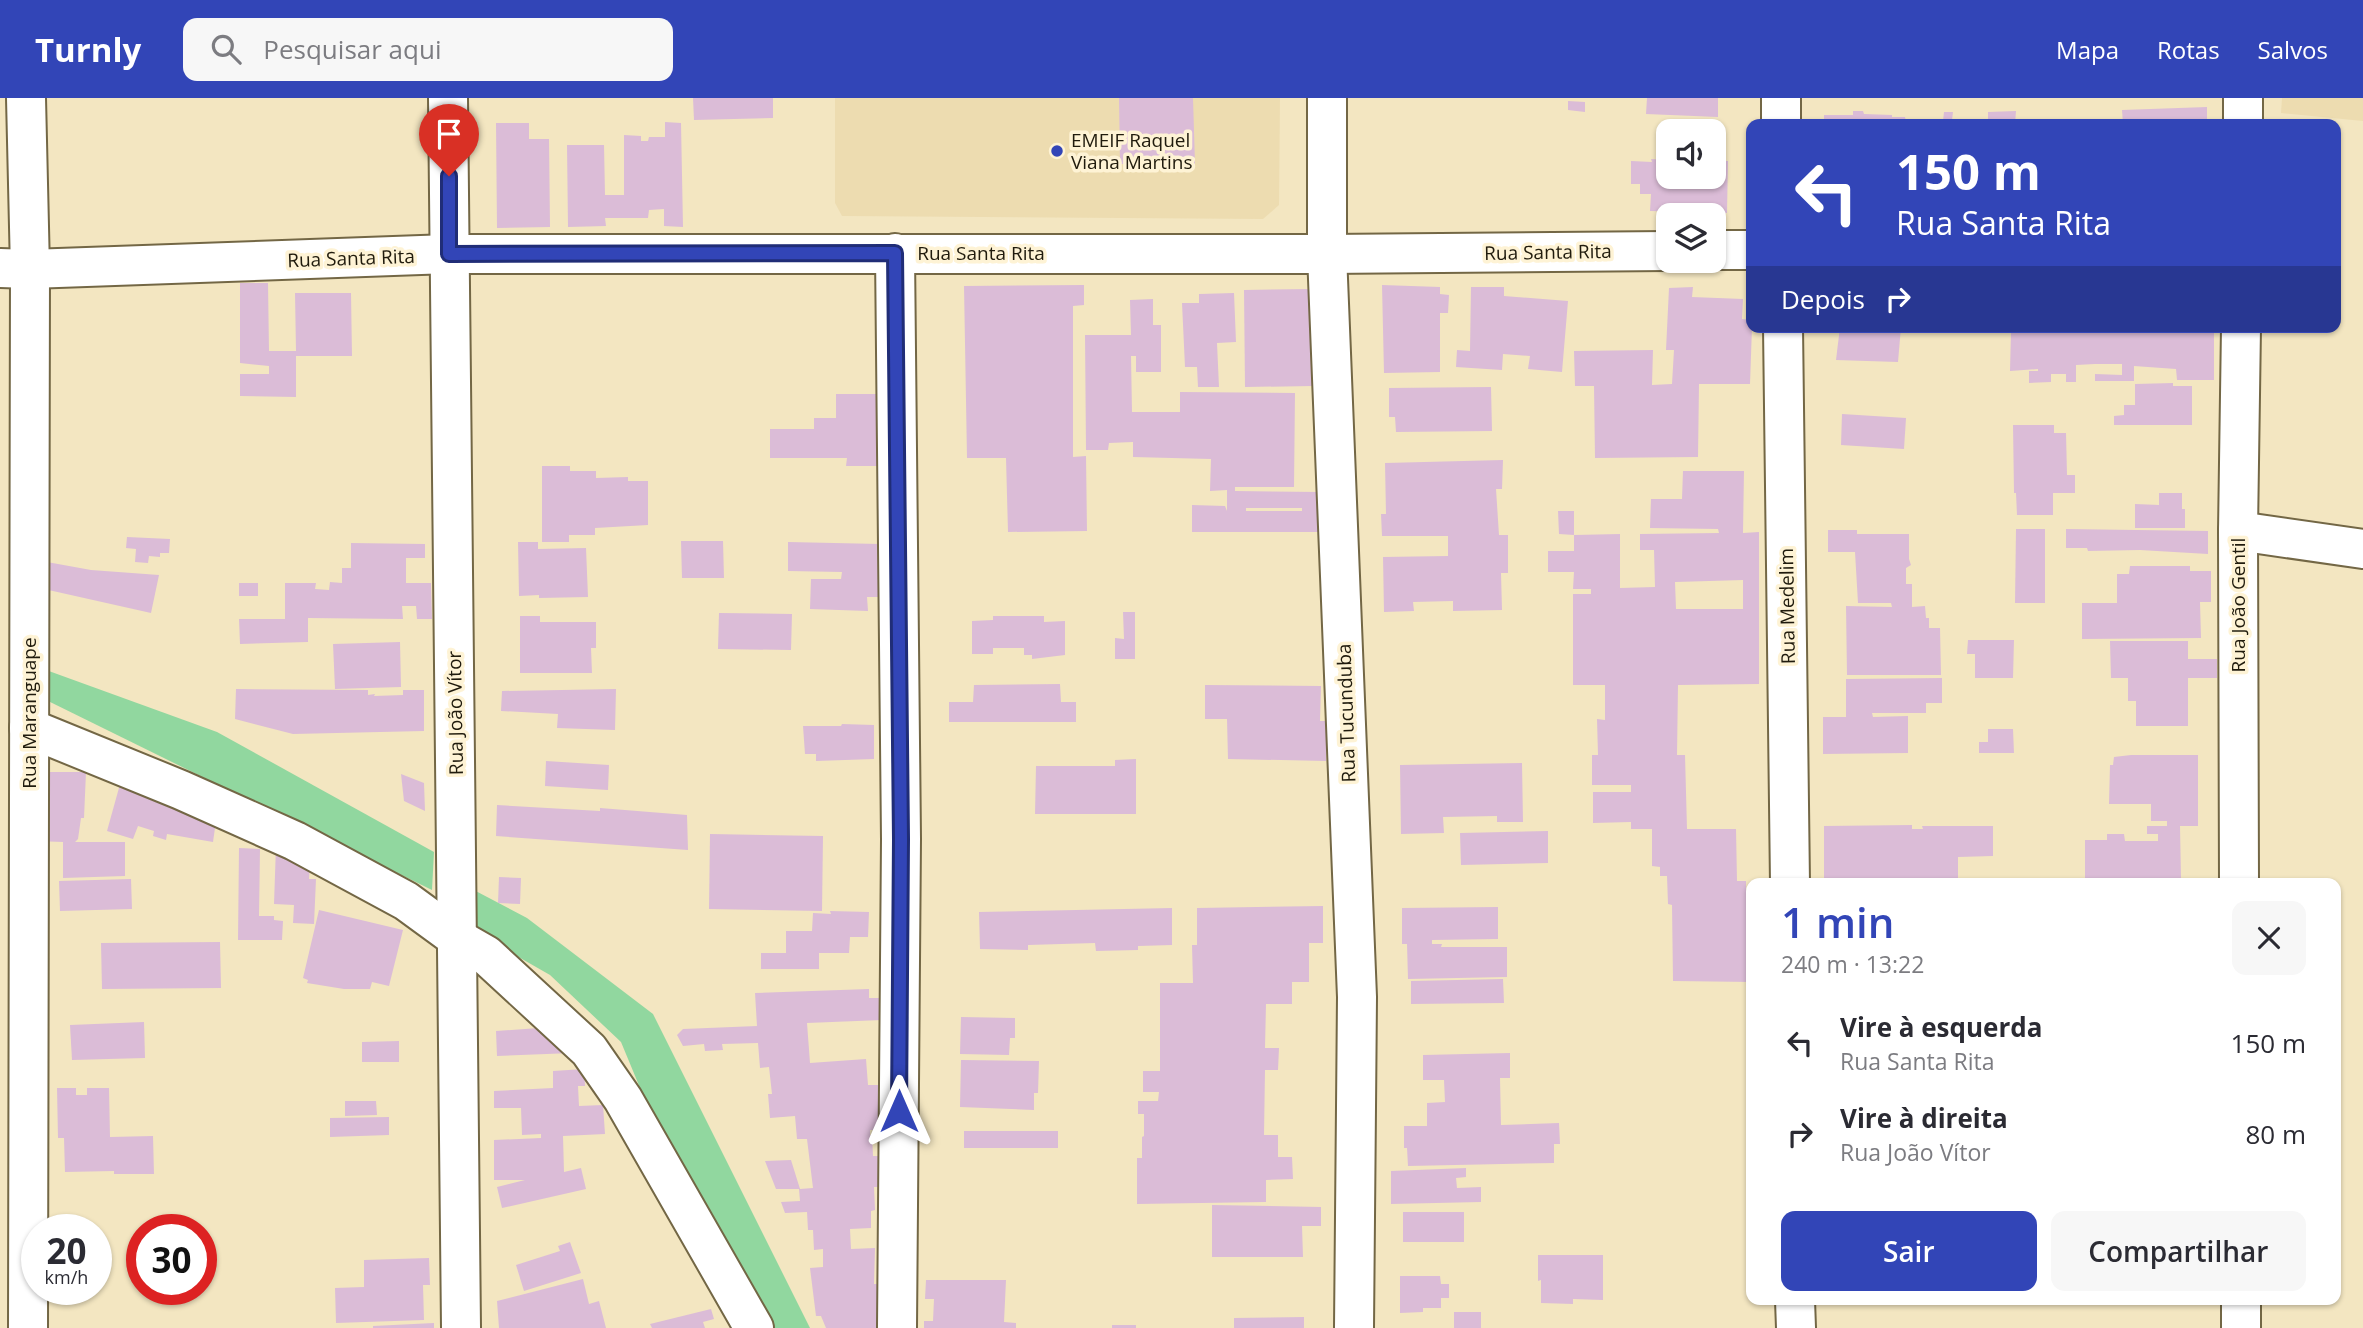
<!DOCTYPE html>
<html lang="pt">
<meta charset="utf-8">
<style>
:root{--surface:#fff;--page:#f7f7f7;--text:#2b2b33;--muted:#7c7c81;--accent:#3245b7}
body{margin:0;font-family:"Open Sans",sans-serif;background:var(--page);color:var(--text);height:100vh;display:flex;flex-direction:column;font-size:26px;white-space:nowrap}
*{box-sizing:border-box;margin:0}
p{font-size:23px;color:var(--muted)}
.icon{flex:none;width:38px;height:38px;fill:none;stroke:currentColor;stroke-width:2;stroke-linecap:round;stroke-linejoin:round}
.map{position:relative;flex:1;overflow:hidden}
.details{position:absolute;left:1746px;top:780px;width:595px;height:427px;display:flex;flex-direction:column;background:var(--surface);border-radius:14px;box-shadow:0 2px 5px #0004}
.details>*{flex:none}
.hud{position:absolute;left:1746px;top:21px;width:595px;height:214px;border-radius:14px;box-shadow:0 2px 5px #0004;background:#3245b7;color:#fff;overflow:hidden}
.buttons{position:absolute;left:1656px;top:21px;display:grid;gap:14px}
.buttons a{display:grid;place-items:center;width:70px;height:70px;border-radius:14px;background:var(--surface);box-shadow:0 2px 5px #0004;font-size:35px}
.speed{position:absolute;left:21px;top:1116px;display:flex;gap:14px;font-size:35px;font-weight:700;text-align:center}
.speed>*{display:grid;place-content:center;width:91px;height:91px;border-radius:50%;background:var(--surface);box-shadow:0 2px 5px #0004;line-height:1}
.speed small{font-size:18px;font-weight:400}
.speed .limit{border:10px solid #d22;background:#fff;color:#111}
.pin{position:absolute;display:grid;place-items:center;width:60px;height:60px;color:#fff;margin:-72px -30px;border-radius:50% 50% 50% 0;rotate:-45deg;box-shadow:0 0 7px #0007}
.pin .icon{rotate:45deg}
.me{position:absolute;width:77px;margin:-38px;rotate:0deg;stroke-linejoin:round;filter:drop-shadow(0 0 5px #0008)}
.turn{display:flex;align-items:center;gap:24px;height:147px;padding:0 35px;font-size:32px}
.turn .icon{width:91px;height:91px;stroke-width:2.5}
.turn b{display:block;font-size:49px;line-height:60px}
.then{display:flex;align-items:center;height:66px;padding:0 35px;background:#0003;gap:14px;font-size:26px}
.round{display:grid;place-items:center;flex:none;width:74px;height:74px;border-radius:14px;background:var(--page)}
.overview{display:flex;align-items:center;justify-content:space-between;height:119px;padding:0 35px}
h1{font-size:42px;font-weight:600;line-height:52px;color:var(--accent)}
.cta{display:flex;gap:14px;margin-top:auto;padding:14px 35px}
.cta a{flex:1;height:80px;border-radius:14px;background:var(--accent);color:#fff;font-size:28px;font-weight:600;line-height:80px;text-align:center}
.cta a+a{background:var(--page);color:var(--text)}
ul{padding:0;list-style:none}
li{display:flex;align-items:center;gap:21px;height:91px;padding:0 35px}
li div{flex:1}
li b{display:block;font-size:26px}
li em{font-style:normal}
header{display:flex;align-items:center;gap:42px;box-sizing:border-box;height:98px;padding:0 35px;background:var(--accent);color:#fff}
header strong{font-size:33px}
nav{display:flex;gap:38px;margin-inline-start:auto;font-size:24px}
.search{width:490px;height:63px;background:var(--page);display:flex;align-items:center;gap:18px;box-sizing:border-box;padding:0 24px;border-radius:14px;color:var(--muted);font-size:26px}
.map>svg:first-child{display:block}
.built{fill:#eddcb0}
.water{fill:#91d79f}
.building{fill:#dbbcd7;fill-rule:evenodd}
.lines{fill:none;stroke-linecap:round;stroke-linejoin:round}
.minor-casing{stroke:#736745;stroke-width:42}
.minor{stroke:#fff;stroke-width:38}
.route-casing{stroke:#202d77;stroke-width:18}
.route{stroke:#3245b7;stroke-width:12}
.poi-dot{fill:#3245b7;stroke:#fef3d5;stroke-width:2.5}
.labels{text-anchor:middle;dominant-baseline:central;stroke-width:7;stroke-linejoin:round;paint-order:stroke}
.poi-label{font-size:19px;fill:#201b0d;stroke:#fef3d5;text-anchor:start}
.street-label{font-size:19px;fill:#201b0d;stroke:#fef3d5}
</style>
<header>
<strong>Turnly</strong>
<div class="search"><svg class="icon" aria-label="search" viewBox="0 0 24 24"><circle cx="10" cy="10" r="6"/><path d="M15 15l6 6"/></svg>Pesquisar aqui</div>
<nav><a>Mapa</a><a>Rotas</a><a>Salvos</a></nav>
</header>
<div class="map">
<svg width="2363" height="1230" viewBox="0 0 2363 1230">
<rect width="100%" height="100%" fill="#f3e6c1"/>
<g class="built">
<polygon points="835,0 1280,0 1279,107 1263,121 842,118 835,105"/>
<polygon points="2282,0 2363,0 2363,23 2281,15"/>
</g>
<g class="water">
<polygon points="35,568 217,634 434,754 432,792 44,601"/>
<polygon points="470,790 527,820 653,916 810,1230 762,1230 655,1026 621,944 550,877 464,828"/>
</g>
<g class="building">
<polygon points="693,0 773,0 773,20 694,22"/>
<polygon points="1119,0 1193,0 1195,66 1120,66"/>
<polygon points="1647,0 1718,0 1718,19 1646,16"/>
<polygon points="1568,3 1585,4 1585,14 1568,12"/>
<polygon points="2207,9 2207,26 2123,26 2122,12"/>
<polygon points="1853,13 1863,13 1864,16 1892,17 1892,19 1905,19 1906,24 1920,24 1943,23 1944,14 1953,14 1952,22 1961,23 1988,21 1988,14 2016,13 2015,26 1824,26 1824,17 1853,17"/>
<polygon points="665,24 681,25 683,129 664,128 664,111 649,112 648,120 605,120 606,128 568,129 567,47 604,47 605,97 624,97 624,37 641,38 641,43 648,43 649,39 665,39"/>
<polygon points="496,25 529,25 529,41 549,41 550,129 497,130"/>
<polygon points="1651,61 1668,62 1668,79 1713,79 1713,63 1728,63 1727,115 1650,113 1651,96 1640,96 1640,86 1631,86 1631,63 1652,64"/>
<polygon points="240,185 268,185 269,253 296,253 295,195 351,195 352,258 296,258 296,299 240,298 240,276 269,276 269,268 240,265"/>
<polygon points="1084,187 1084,207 1073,208 1073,359 1086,358 1087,433 1008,434 1006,360 967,360 964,188"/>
<polygon points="1382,187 1440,189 1440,196 1449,197 1448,215 1440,215 1440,274 1384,275"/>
<polygon points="1471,189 1504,189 1504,198 1568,203 1562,274 1528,271 1530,258 1503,256 1502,272 1456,269 1457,252 1470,253"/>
<polygon points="1693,189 1692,199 1743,201 1742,221 1752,222 1752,229 1750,286 1699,286 1698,359 1595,360 1594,288 1575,288 1574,253 1653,252 1652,287 1672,286 1674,252 1666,252 1669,190"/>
<polygon points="1313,191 1313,288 1245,289 1244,192"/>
<polygon points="1234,195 1236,244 1217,245 1219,289 1198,289 1197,269 1185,269 1182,205 1199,205 1199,196"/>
<path d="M1153,201V227H1161V274H1136V258H1131L1132,314H1180V294L1295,295L1294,389H1235V393L1320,394V434H1192V407L1225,408L1227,413V392L1210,393L1211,361L1133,359V344L1109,345L1108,352H1086L1085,237H1131L1130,202ZM1246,410H1302V413H1246Z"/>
<polygon points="1840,229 1901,229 1898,264 1836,262"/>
<polygon points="1977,229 2214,229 2214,282 2177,282 2176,271 2134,268 2134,283 2095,283 2095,276 2122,277 2122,266 2095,266 2076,267 2076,284 2066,284 2066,276 2051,276 2051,284 2029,285 2029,273 2038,273 2038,271 2010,273 2011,233 1976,233"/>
<polygon points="2173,285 2173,288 2192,288 2192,327 2114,327 2114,318 2124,317 2124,307 2135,307 2135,286"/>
<polygon points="1491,289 1492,333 1396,334 1395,319 1389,319 1389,290"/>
<polygon points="836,296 879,296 879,368 846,368 847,360 770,360 770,331 814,331 814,320 836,320"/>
<polygon points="1842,316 1906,320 1904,351 1841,347"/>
<polygon points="2013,327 2054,327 2054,335 2066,335 2067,377 2075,377 2075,395 2053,395 2053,417 2017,417 2016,395 2014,395"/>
<polygon points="1503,362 1502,391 1496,391 1499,437 1508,437 1508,475 1501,475 1502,512 1453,513 1453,503 1413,504 1414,513 1384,514 1383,459 1448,458 1448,438 1382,438 1381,416 1386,416 1385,365"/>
<polygon points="542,368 570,368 570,373 596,373 596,380 628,379 628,383 648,383 648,427 595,430 595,437 569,437 569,444 542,444"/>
<path d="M1683,373H1744L1743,435L1759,434V586L1678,587L1677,657H1685L1687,731H1736L1737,783H1746V805H1752V884L1673,883L1672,807L1668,806L1667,778H1660V769L1652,768V731H1631V724L1593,725V694H1631V687H1592V657H1598L1597,621L1605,622V587H1573V496H1591V491H1573L1574,474H1548V453H1574V437L1559,436L1558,413H1574V437L1620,436V490L1655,489L1654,452H1640V436L1719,435L1718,431L1650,430L1651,401H1682ZM1743,482V511H1676L1675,484Z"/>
<polygon points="2159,395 2182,395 2182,411 2185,411 2185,430 2135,430 2135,406 2159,407"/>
<polygon points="2016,431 2045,431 2045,505 2015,505"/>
<polygon points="2066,431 2208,433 2208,456 2140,452 2088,453 2087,450 2066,450"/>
<polygon points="1828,432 1857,432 1857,436 1909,436 1909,461 1911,467 1906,470 1906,486 1912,486 1912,509 1925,508 1926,520 1929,520 1929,530 1940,530 1941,577 1847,577 1846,508 1892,509 1891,505 1858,505 1855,454 1828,454"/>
<polygon points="127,439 170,441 169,455 160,455 160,459 149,458 148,465 135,464 136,451 126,450"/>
<polygon points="681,443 723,443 724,480 682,480"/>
<polygon points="518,444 538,444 538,451 586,450 588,499 539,500 539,497 519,498"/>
<polygon points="788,444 880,446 879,499 867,499 868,513 810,511 811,481 841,481 842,474 788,473"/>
<polygon points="351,445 425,446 425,460 406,460 406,485 431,485 432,521 417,521 416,508 402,508 403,521 308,520 308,544 240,546 239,521 285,521 285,485 316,485 315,491 329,492 330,484 342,485 342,470 351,470"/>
<polygon points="47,464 91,472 159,477 151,515 44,491"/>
<polygon points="2130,468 2190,468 2190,473 2211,473 2211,504 2200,504 2201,540 2082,541 2082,505 2117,505 2117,476 2129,476"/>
<rect x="239" y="485" width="19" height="13"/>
<polygon points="1123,514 1135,514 1135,561 1115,561 1115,540 1124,541"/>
<polygon points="719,515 792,516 791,552 718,551"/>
<polygon points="520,518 540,518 540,524 596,524 596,550 591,550 592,575 520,575"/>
<polygon points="993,518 1044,518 1044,524 1065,523 1065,557 1032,561 1032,557 1024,557 1024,550 993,550 993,556 972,556 972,523 993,522"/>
<polygon points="1968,542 2014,542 2013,580 1975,580 1975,556 1967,556"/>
<polygon points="2110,543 2188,543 2188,561 2217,561 2217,580 2188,580 2188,628 2136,628 2136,603 2128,603 2128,580 2111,580"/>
<polygon points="400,544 401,589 335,591 333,546"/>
<polygon points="1942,580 1942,605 1926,605 1926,615 1872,615 1873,619 1908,618 1908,655 1823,656 1823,619 1846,619 1846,581"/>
<polygon points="1060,586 1061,604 1076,604 1076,624 949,624 949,604 973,604 974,587"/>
<polygon points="1205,587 1321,588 1320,623 1326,623 1326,663 1228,661 1227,621 1205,621"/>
<polygon points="236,591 368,592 368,597 375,596 374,598 403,597 403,592 424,592 424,633 293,636 235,621"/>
<polygon points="616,591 615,632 557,630 558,616 501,613 502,593"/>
<polygon points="842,626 874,627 874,661 816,663 816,656 805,656 803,628 841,628"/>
<polygon points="1988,631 2013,631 2014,655 1979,655 1979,644 1988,644"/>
<polygon points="2131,657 2198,657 2198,728 2180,728 2181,781 2085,781 2085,742 2107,742 2107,736 2124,736 2125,743 2158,743 2158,736 2147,736 2147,728 2167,728 2167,723 2151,723 2151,706 2109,706 2110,667 2113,667 2114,659"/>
<polygon points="1136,661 1136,716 1035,716 1036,668 1115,668 1115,662"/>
<polygon points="546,663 609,667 608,692 545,688"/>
<polygon points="1522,665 1523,724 1497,724 1497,718 1443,719 1444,735 1401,736 1400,667"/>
<polygon points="36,674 86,674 84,720 81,720 78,741 75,744 125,744 125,778 63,780 63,744 36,743"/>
<polygon points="401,676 424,685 425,713 404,703"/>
<polygon points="122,679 217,716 213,744 167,736 166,742 153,738 154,733 138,728 133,741 107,733"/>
<polygon points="497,707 600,713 600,710 687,717 688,752 496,738"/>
<polygon points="1912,727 1912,731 1923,731 1922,728 1993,728 1993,758 1958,759 1958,783 1824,783 1824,728"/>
<polygon points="1548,733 1548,765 1461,767 1460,735"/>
<polygon points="710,736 823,738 822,813 709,811"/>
<polygon points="276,748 310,764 309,781 316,781 314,826 293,825 294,807 274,806"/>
<polygon points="239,750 260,751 259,818 274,818 274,822 283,823 282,842 238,842"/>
<polygon points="499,779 521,780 520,806 498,805"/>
<polygon points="131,781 132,811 60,813 59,783"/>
<polygon points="1323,808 1323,845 1309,845 1309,884 1292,884 1292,906 1266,906 1265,950 1279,950 1278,972 1265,972 1264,1037 1278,1037 1278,1059 1292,1059 1293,1081 1266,1082 1266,1104 1137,1106 1137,1060 1142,1060 1142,1039 1144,1038 1144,1016 1138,1016 1138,1003 1158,1003 1159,994 1143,994 1143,973 1160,973 1160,885 1193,885 1192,847 1197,847 1197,810"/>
<polygon points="1498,809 1498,841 1432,842 1432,846 1442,846 1441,849 1507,849 1507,879 1408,881 1407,846 1402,846 1402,810"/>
<polygon points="1172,810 1172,847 1138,848 1138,852 1096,853 1095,845 1028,847 1028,852 980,851 979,814"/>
<polygon points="319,812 403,832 389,888 372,884 370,891 344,891 307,885 308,882 303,880"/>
<polygon points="830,813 869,814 868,839 850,839 849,855 819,855 819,871 761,871 761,855 786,855 786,833 812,833 813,815 831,816"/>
<polygon points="220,844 221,890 102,891 101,845"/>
<polygon points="1503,881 1504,905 1411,906 1411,883"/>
<polygon points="869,891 869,900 882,900 882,922 807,925 810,965 866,961 868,987 881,987 882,1032 870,1032 870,1037 872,1037 873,1058 883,1058 882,1089 874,1089 875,1112 871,1113 871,1130 850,1131 851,1151 875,1150 874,1186 879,1186 881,1230 826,1230 821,1218 816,1218 810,1170 823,1169 823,1151 814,1152 813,1132 808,1132 807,1114 785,1115 781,1104 800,1103 799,1091 776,1091 765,1063 791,1062 800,1091 813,1090 807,1041 797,1041 795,1018 770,1020 768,996 772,996 769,969 760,970 758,945 722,946 723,952 705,953 704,946 683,948 677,937 683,931 757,928 755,895"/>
<polygon points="961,919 1015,920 1015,940 1010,940 1009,957 960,956"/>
<polygon points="144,924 145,960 72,962 70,927"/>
<polygon points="552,929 572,955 497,958 496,933"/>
<polygon points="399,943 399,964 362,964 362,944"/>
<polygon points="1510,955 1510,980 1500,980 1501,1027 1559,1025 1560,1046 1554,1046 1554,1065 1408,1068 1407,1050 1404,1050 1404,1028 1427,1028 1427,1005 1445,1004 1444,982 1423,982 1423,957"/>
<polygon points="961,962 1039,963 1038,995 1034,995 1034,1012 960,1009"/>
<polygon points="584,971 585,988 578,988 579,1008 603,1007 605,1036 563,1038 564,1074 581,1070 586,1091 502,1110 497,1089 525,1082 494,1082 494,1042 541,1040 541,1036 522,1037 521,1010 494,1010 494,993 553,990 553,973"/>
<polygon points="57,990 76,990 76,997 87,997 87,990 109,990 110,1039 153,1038 154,1076 114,1076 114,1073 65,1074 64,1040 58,1040"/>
<polygon points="345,1003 376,1003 377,1017 345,1018"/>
<polygon points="389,1019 389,1037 330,1039 330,1020"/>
<rect x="964" y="1033" width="94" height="17"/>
<polygon points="1466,1070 1466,1079 1456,1080 1457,1090 1481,1089 1481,1104 1391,1106 1391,1073"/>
<polygon points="1212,1107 1321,1109 1321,1128 1302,1128 1303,1159 1212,1159"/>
<rect x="1403" y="1114" width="61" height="30"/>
<polygon points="570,1144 581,1175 524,1193 516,1167 560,1153 558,1148"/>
<polygon points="1538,1157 1603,1157 1603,1202 1573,1201 1573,1206 1541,1205 1541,1182 1538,1183"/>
<polygon points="429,1160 430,1187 423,1187 424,1222 336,1225 335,1190 364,1189 364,1162"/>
<polygon points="1400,1178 1440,1178 1441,1186 1449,1186 1449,1200 1441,1200 1441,1210 1423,1210 1423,1214 1400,1215"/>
<polygon points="583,1181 589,1206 599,1203 606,1230 499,1230 497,1203"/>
<polygon points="926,1182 1006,1182 1004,1224 1016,1225 1016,1230 924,1230 924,1223 933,1223 934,1201 925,1201"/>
<polygon points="711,1211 714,1221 703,1224 705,1230 652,1230 650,1226"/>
<rect x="1454" y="1214" width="27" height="16"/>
<polygon points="1304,1219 1304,1230 1234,1230 1234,1220"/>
<polygon points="434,1225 434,1230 373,1230 373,1228"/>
<rect x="1112" y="1227" width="24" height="3"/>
</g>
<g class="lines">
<defs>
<g id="minor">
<polyline points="26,0 30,171 28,1230"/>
<polyline points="448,0 461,1230"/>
<polyline points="1327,0 1327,156 1357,899 1354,1230"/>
<polyline points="1781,0 1781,26"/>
<polyline points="2243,26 2243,0"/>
<polyline points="1713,152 1752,152"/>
<polyline points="895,155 901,741 897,1230"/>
<polyline points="0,170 30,171 449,156 1327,156 1668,153"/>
<polyline points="1783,229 1790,786"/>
<polyline points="2238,433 2363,451"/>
<polyline points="29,630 181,692 295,743 406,803 458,841 486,857 589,952 623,1001 754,1230"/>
<polyline points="2239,786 2238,433 2241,229"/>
<polyline points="1795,1202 1796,1230"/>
<polyline points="2241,1202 2241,1230"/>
</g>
</defs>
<use href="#minor" class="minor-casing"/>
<use href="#minor" class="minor"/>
</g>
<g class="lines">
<defs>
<polyline id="route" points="449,78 449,156 895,155 901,741 899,1013"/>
</defs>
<use href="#route" class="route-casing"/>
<use href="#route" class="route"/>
</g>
<circle class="poi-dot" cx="1057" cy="53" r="7"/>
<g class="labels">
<g class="poi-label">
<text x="1071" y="42">EMEIF Raquel<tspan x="1071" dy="22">Viana Martins</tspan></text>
</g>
<g class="street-label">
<text transform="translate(1548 154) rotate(-1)">Rua Santa Rita</text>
<text x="981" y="155">Rua Santa Rita</text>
<text transform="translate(351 160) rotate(-2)">Rua Santa Rita</text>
<text transform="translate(2238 507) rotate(-90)">Rua João Gentil</text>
<text transform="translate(1787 508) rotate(-91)">Rua Medelim</text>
<text transform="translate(29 615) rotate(-90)">Rua Maranguape</text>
<text transform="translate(455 615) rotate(-91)">Rua João Vítor</text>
<text transform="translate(1346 615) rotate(-92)">Rua Tucunduba</text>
</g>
</g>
</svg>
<div class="buttons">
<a><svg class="icon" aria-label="sound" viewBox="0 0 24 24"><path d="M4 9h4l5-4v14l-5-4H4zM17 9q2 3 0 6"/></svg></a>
<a><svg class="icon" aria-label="layers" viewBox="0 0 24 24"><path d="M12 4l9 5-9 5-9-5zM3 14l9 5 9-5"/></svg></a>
</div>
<div class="speed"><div>20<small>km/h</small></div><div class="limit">30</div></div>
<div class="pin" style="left:449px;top:78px;background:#d93025"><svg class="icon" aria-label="arrive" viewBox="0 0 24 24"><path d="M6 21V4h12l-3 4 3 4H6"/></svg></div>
<svg class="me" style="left:899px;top:1013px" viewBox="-20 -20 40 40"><path d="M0-17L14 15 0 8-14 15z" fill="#3245b7" stroke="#fff" stroke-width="4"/></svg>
<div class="hud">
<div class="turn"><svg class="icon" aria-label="left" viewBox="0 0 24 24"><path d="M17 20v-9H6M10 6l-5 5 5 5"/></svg><div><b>150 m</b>Rua Santa Rita</div></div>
<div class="then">Depois<svg class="icon" aria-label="right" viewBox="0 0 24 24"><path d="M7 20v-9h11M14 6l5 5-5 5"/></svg></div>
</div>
<section class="details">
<div class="overview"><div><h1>1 min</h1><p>240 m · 13:22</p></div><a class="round"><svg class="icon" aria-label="close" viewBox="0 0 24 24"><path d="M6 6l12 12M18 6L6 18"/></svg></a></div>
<ul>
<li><svg class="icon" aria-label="left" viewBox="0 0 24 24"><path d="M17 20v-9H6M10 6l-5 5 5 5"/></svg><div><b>Vire à esquerda</b><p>Rua Santa Rita</p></div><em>150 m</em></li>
<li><svg class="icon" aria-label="right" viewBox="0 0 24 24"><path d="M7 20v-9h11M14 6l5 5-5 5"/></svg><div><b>Vire à direita</b><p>Rua João Vítor</p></div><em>80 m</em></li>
</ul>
<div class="cta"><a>Sair</a><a>Compartilhar</a></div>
</section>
</div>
